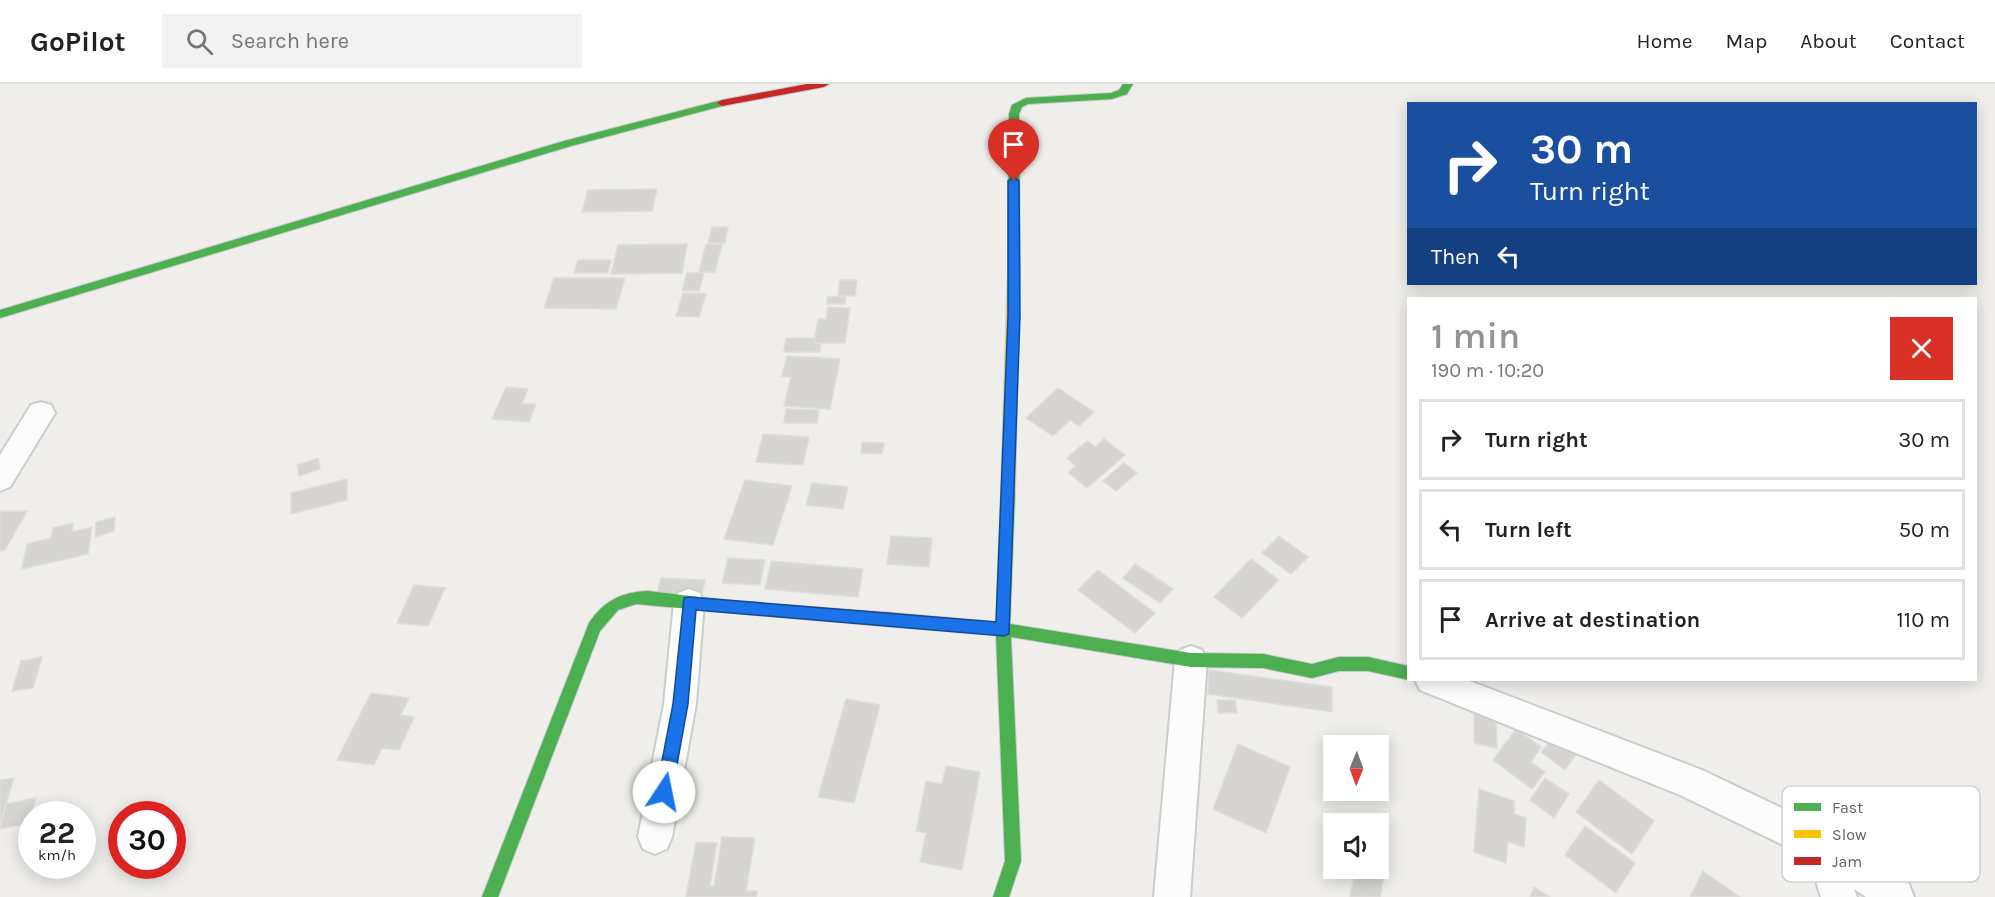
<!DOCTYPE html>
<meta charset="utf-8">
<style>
:root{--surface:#fff;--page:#f2f2f2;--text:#222;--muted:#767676;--line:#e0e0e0;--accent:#919496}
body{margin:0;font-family:Karla,sans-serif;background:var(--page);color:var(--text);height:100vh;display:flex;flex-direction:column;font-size:22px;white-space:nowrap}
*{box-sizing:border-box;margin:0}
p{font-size:20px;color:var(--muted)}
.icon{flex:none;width:33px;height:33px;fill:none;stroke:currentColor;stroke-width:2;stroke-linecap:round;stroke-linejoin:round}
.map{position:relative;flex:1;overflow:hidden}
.panel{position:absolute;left:1407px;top:213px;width:570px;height:384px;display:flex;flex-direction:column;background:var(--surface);border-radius:0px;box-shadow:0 3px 15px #0003}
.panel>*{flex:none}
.banner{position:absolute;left:1407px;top:18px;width:570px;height:183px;border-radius:0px;box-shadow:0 3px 15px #0003;background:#1a4fa0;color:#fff;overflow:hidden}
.needle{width:39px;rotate:181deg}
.tools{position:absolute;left:1323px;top:651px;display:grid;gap:12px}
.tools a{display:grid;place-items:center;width:66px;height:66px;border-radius:0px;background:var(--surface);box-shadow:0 3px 15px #0003;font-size:30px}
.speed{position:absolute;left:18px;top:717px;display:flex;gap:12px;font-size:30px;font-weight:700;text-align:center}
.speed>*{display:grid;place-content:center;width:78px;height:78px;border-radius:50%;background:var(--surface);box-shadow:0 3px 15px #0003;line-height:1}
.speed small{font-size:15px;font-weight:400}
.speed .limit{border:9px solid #d22;background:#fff;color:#111}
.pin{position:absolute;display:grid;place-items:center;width:51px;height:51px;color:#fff;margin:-62px -26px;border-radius:50% 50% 50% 0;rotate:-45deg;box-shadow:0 0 6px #0007}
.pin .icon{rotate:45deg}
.me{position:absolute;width:66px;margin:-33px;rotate:11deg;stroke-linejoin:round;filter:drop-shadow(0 0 4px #0008)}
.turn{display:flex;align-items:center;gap:21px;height:126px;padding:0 24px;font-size:27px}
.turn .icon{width:78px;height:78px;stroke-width:2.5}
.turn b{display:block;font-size:42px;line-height:51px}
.then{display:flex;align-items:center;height:57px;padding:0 24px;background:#0003;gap:12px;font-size:22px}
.round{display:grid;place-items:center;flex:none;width:63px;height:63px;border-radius:0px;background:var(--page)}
.summary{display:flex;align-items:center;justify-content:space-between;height:102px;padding:0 24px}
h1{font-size:36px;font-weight:600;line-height:45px;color:var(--accent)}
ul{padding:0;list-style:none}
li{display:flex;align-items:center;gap:18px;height:81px;margin:0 12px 9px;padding:0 12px;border:3px solid var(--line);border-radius:0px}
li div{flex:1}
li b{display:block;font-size:22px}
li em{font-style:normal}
header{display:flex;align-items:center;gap:36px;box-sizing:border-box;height:84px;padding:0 30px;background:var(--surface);border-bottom:2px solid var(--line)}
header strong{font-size:28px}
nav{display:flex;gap:33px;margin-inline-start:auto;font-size:21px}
.search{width:420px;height:54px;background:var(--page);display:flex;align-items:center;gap:15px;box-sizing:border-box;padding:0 21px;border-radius:0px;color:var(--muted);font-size:22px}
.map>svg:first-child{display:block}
.building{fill:#d6d5d3;stroke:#deddd9;stroke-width:1.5}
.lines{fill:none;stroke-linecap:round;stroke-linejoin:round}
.street-casing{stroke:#cbcccc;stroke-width:4}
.fast-casing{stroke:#cacacb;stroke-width:2}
.slow-casing{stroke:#cacacb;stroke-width:2}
.jam-casing{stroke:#cacacb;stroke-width:2}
.street{fill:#fdfcfc;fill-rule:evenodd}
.fast{fill:#4caf50;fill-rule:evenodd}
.slow{fill:#ffc107;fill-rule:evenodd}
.jam{fill:#c62828;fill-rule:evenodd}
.route{fill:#1a73e8;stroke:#114b97;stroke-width:1.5}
.key{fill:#fff;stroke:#cfd0d2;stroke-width:1.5}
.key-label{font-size:16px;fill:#5f6368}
</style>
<header>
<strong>GoPilot</strong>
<div class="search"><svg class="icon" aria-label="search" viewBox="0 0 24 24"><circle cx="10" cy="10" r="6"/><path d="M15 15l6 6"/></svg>Search here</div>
<nav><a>Home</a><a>Map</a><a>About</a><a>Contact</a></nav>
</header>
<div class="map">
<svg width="1995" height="813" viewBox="0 0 1995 813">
<rect width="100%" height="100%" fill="#efeeea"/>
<g class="building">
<polygon points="657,105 652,127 582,128 588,106"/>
<polygon points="712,143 728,143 725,159 708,159"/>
<polygon points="687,160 682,189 611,190 618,161"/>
<polygon points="706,160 722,160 715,188 699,188"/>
<polygon points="578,176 611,176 608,189 574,189"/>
<polygon points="687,189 704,189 699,207 682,206"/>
<polygon points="554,194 625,194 616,225 544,224"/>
<polygon points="840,196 857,196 855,212 838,211"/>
<polygon points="683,209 706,210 699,233 676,232"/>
<polygon points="846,212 845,220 827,220 827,213"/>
<polygon points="828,223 850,224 845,259 814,259 818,235 826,235"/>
<polygon points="786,254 814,254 814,259 821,260 820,268 784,268"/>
<polygon points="787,272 840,275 830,325 784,322 791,293 782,292"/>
<polygon points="506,303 528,305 522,320 536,320 529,338 492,335"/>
<polygon points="1058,304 1094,328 1079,342 1070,336 1053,352 1026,334"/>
<polygon points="786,325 819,326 817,339 784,339"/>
<polygon points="763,350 809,353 803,381 756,378"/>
<polygon points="1104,355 1125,371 1087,404 1068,388 1076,382 1067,374 1087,357 1095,363"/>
<polygon points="862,358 884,359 882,370 861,369"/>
<polygon points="318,374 320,385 299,392 297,381"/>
<polygon points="1124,379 1137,389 1116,407 1103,397"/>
<polygon points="347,395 347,416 291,430 291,409"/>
<polygon points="745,396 792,402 773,461 724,455"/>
<polygon points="812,399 848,403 843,425 806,421"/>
<polygon points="0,427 27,427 5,466 0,467"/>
<polygon points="115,433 114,447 95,453 96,438"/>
<polygon points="73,439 72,448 92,443 88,470 22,485 27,460 51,454 53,444"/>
<polygon points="891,452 932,454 929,483 887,480"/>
<polygon points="1279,452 1308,473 1291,490 1262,469"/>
<polygon points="728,474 765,476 760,501 722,499"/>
<polygon points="1251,475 1279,496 1242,534 1214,513"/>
<polygon points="771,477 863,485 858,513 765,505"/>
<polygon points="1135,480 1173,505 1160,519 1123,494"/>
<polygon points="1098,486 1155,529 1135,549 1078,506"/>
<polygon points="661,494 705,496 702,510 657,509"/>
<polygon points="414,501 445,504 428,542 397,539"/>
<polygon points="42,573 33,604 12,607 21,577"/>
<polygon points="1209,586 1332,603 1332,628 1208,610"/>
<polygon points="371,609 409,614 401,631 414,633 399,666 382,664 374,681 337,676"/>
<polygon points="846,615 880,621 854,719 818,713"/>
<polygon points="1217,616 1235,616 1237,629 1218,629"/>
<polygon points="1474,629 1496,634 1497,664 1474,659"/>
<polygon points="1516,645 1541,663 1531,678 1545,688 1532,705 1493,676"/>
<polygon points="1555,651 1578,668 1565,686 1541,668"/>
<polygon points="1238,660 1290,683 1266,749 1213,725"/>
<polygon points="946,682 980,688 962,786 920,778 926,749 916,747 926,697 942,700"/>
<polygon points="14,694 0,739 0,696"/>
<polygon points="1545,694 1569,710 1554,734 1530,716"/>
<polygon points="1599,696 1654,737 1632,770 1576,728"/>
<polygon points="1479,705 1514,717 1514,730 1526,734 1524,763 1508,758 1506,779 1474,768"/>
<polygon points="36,714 29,739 0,745 6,720"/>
<polygon points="1585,742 1635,779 1616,809 1565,771"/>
<polygon points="722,753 755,754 746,807 757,807 756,813 686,813 696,758 717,759 710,802 714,802"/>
<polygon points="1378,774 1387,777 1380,813 1350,813 1356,784 1378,784"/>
<polygon points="1703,787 1740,813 1690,813"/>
<polygon points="1534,803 1550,813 1530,813"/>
</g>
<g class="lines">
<defs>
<g id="street">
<polygon points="41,318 51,321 55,329 10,403 0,407 0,371 31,321"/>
<polygon points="689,505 700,509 704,519 696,620 672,753 667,765 655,770 643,765 638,753 664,620 674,519 678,509"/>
<polygon points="1191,562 1202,566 1207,576 1190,813 1154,813 1175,576 1180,566"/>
<polygon points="1415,596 1467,596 1702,686 1834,749 1909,800 1914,813 1866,813 1854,805 1857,813 1821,813 1808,773 1680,711 1420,606"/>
</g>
<g id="fast">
<polygon points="1123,0 1133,0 1127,10 1112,15 1028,20 1022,23 1019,30 1020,185 1018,188 1010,188 1008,185 1009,30 1012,21 1026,14 1111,9 1119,6"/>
<polygon points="722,16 727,19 726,21 571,62 0,234 0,226 564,57"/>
<polygon points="1008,401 1013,403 1015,407 1010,540 1191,569 1263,570 1312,580 1339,573 1368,573 1408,582 1409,596 1368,587 1339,587 1312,594 1263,584 1191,583 1011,553 1021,777 1009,813 993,813 1005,777 996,551 895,543 890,541 888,536 890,531 895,529 996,538 1001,407 1003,403"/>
<path d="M648,507L732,517L737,518L739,523L737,528L732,529L636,520L618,526L600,547L498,813H482L589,539C604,517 621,508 648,507Z"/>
</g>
<polygon id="slow" points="1014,181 1020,185 1015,407 1013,411 1003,411 1001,407 1008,185"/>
<g id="jam">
<polygon points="807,0 829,0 824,3 722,22 717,19 722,16"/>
<polygon points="732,517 895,529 900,531 902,536 900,541 895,543 732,529 727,528 725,523 727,518"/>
</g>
</defs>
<use href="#street" class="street-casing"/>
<use href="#fast" class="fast-casing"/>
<use href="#slow" class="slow-casing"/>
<use href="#jam" class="jam-casing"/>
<use href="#street" class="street"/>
<use href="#fast" class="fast"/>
<use href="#slow" class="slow"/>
<use href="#jam" class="jam"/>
</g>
<polygon class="route" points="1014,93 1019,97 1020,232 1009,550 1004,552 696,526 688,620 672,708 669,714 664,716 658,714 656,708 673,620 684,514 689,513 996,538 1008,232 1008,97"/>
<rect x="1782" y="702" width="198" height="96" rx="9" class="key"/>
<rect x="1794" y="719" width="27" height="8" fill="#4caf50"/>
<rect x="1794" y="746" width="27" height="8" fill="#ffc107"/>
<rect x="1794" y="773" width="27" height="8" fill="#c62828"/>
<g class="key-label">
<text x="1832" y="729">Fast</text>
<text x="1832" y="756">Slow</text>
<text x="1832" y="783">Jam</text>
</g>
</svg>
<div class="tools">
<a><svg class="needle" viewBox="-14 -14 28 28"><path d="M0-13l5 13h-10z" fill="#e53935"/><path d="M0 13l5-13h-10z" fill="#767676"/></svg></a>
<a><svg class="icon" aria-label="sound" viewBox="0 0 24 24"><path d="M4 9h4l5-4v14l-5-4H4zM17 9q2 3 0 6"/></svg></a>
</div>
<div class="speed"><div>22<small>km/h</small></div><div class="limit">30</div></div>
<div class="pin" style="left:1014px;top:97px;background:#d93025"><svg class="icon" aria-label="arrive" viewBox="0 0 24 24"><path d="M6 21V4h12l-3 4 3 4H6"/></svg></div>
<svg class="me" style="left:664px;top:708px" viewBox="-20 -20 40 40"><circle r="19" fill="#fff"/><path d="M0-13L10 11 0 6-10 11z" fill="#1a73e8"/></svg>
<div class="banner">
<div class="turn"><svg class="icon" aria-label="right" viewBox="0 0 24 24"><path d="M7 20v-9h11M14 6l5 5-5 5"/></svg><div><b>30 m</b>Turn right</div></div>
<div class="then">Then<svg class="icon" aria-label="left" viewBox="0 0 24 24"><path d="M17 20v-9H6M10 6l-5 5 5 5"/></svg></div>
</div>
<section class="panel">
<div class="summary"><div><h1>1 min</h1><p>190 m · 10:20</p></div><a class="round" style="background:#d93025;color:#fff"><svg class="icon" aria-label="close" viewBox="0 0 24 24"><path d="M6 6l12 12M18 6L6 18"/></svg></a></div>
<ul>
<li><svg class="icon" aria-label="right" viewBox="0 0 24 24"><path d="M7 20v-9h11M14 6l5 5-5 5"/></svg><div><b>Turn right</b></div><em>30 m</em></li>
<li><svg class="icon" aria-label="left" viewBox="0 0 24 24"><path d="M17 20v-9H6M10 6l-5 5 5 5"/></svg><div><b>Turn left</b></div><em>50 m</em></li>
<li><svg class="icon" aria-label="arrive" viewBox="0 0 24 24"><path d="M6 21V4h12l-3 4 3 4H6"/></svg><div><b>Arrive at destination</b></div><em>110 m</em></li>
</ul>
</section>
</div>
